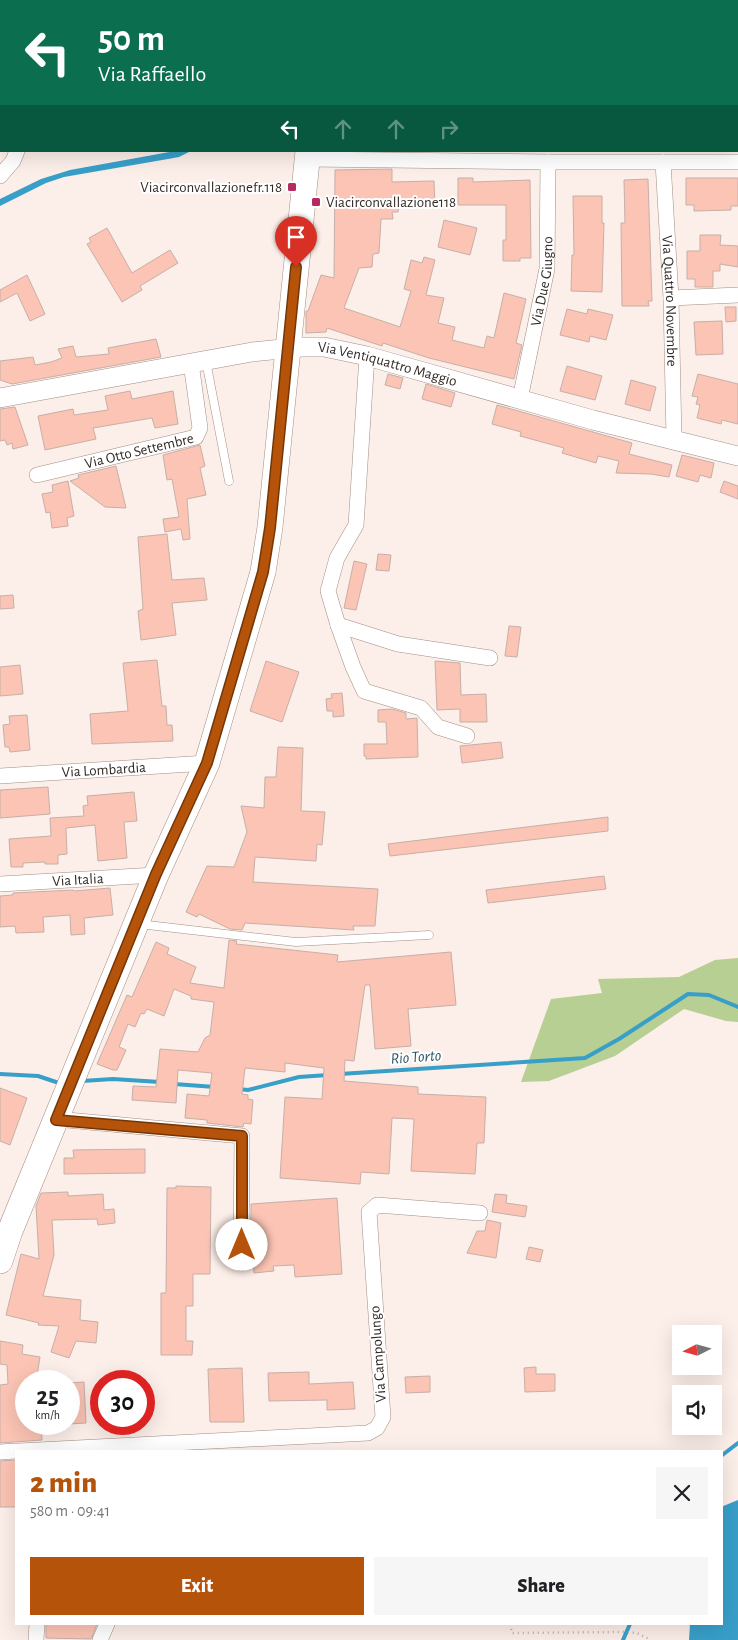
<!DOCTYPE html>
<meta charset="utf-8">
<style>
:root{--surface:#fff;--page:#f6f6f6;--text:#202124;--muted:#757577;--accent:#b45309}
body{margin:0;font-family:"Alegreya Sans",sans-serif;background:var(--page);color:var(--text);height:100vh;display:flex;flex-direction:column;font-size:19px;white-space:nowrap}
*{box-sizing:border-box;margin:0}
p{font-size:16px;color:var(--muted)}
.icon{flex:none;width:28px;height:28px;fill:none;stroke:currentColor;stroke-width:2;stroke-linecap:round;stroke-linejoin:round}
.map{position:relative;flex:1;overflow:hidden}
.panel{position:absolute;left:15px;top:1450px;width:708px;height:175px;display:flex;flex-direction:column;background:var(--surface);border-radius:0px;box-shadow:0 5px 20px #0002}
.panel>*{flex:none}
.top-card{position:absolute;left:0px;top:0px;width:739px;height:152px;box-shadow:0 5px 20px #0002;background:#0b6e4f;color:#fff;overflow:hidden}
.needle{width:32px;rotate:264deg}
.fabs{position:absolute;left:672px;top:1325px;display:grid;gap:10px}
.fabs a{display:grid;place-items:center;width:50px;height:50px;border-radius:0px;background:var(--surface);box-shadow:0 5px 20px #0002;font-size:25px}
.speed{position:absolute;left:15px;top:1370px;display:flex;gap:10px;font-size:25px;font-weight:700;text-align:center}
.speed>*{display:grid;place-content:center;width:65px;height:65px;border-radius:50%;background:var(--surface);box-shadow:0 5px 20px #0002;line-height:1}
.speed small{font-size:12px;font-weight:400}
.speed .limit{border:8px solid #d22;background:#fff;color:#111}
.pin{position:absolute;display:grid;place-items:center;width:42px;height:42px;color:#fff;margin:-51px -21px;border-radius:50% 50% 50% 0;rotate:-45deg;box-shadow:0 0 5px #0007}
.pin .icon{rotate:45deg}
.me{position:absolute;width:55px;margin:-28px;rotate:0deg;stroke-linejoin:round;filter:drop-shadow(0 0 4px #0008)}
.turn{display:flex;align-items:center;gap:18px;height:105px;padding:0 15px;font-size:22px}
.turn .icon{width:65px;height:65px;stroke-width:2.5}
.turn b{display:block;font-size:35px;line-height:42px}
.lanes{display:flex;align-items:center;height:48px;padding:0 15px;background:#0003;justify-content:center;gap:25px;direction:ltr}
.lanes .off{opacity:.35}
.round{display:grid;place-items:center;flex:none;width:52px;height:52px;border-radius:0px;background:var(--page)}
.headline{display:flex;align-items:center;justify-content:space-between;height:85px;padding:0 15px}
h1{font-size:30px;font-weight:800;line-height:38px;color:var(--accent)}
.primary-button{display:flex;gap:10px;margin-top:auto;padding:10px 15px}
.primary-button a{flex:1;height:58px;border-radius:0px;background:var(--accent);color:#fff;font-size:20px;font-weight:800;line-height:58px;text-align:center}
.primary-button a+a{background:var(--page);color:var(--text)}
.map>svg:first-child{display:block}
.green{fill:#b7cf93}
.water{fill:#389fc9}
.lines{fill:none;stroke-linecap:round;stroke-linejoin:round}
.stream{stroke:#389fc9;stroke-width:4}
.building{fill:#fbc4b4;stroke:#c7afa8}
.service-casing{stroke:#a38e84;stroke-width:9}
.minor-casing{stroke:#a38e84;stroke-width:16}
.tertiary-casing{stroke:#a38e84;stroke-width:20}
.primary-casing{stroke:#a38e84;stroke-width:26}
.path{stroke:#baaea8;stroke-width:2.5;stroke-dasharray:1 4;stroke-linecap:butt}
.service{stroke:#fff;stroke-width:8}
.minor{stroke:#fff;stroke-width:15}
.tertiary{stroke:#fff;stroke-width:19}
.primary{stroke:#fff;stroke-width:25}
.route-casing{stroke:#753606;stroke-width:12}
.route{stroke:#b45309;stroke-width:9}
.poi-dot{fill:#b62a62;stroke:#fff;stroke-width:2}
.labels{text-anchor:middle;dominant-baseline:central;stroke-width:4;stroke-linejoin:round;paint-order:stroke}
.poi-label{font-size:15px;fill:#332b27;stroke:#fff;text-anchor:end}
.street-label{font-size:15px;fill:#332b27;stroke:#fff}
.water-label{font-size:16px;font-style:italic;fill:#285265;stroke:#fff}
</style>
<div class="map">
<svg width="738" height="1640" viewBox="0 0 738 1640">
<rect width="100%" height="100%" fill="#fceee8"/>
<polygon class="green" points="738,958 738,1022 726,1021 684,1009 615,1056 549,1081 521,1082 551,999 602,993 598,979 679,977 715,960"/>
<g class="water">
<polygon points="175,151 191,151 179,157 168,159 64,177 46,183 0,206 0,199 41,179 70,170"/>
<polygon points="738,1500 738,1640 689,1640 690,1624 721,1624 721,1507"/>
</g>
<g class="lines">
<g class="stream">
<polyline points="0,1074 38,1076 59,1083"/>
<polyline points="340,1074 585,1058 619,1039 688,994 709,995 738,1007"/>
<polyline points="82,1081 113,1079 160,1082"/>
<polyline points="174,1084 215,1087"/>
<polyline points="239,1089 248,1090 299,1077 328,1075"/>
<polyline points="721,1456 738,1443"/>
<polyline points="623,1640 630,1624"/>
</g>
</g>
<g class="building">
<polygon points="392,169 392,182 434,181 435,205 399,206 398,212 392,212 393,219 381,219 379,253 373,254 372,267 359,268 344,308 400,327 411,291 404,289 411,260 422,263 424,257 435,260 426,295 444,298 438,323 455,327 452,340 484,348 487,336 494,338 504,293 526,299 516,343 522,345 514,379 429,358 383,343 382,346 327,328 326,332 306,333 306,311 308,311 321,275 334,278 335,170"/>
<polygon points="458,178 473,178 473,182 530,180 531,258 520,258 520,261 503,261 503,240 506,240 506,205 458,205"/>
<polygon points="686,178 738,178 738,206 731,206 731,210 694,211 694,205 686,205"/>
<polygon points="648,179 652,301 648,301 649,306 622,306 621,223 625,223 624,180"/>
<polygon points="573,196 602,196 602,223 604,223 602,292 571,291 572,255 574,255"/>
<polygon points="444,220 477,228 470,255 438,247"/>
<polygon points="107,228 132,273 170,250 178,263 140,286 142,290 122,302 87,244 91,242 89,238"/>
<polygon points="700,235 721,235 720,245 738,246 738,267 720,264 720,271 713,271 713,287 695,287 695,279 687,279 687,251 700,251"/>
<polygon points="27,275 45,314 30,321 17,293 0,302 0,290"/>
<polygon points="725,307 736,307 736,321 726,322"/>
<polygon points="567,309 587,314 588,309 613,315 606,340 590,336 589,342 560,335"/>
<polygon points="722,321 723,354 696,355 694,322"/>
<polygon points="156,339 161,357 12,384 0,380 0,361 33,357 35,365 51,362 62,358 58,349 73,346 76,357 109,354 108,348"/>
<polygon points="567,366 602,376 595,400 560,391"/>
<polygon points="388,374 403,378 400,389 385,385"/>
<polygon points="698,374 738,384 738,424 722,420 721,424 697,418 700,405 696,404 698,397 692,396"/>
<polygon points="631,380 656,387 650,411 625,404"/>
<polygon points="426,384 455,393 451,407 422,399"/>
<polygon points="130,391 132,399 173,391 178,424 155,428 152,418 93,428 96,439 45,450 38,416 73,409 74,415 108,410 105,396"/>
<polygon points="497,405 632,443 629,454 672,465 669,477 651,474 616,473 619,461 598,456 596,463 562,453 564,448 520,436 521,432 492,424"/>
<polygon points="15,407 28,445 13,449 12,443 7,445 5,440 0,441 0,409"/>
<polygon points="200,445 205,466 200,468 206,495 187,499 190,539 183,540 181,529 165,532 163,519 179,517 172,479 167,480 163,455"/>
<polygon points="682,455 714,463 711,478 700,475 698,482 676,476"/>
<polygon points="116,466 126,508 105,507 70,481 79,478 78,475"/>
<polygon points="68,481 74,516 67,518 68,526 52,528 50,512 46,513 42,494 53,492 52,485"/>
<polygon points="724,481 738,486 738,499 720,492"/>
<polygon points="167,534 172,580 204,578 207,600 172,603 176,635 141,640 138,611 143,609 138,537"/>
<polygon points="378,554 391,555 389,571 376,570"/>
<polygon points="354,561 367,564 356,610 344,608"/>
<polygon points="13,595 14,608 0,609 0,596"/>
<polygon points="509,626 521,627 517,657 505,656"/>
<polygon points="157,660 162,706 166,706 167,725 172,725 173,741 92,744 90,714 128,711 123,663"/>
<polygon points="266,661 299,672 282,722 250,711"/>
<polygon points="435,661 460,663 461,695 486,694 487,722 460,722 460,709 437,710"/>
<polygon points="20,665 23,694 0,696 0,667"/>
<polygon points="342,693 344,716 333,717 333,711 327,711 326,699 332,698 331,694"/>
<polygon points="392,709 406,713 406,719 417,718 418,757 366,759 366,756 364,756 364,744 387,744 386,722 378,722 378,710"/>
<polygon points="27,715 30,750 10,752 9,747 5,747 3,725 10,724 9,716"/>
<polygon points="501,742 503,758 462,763 460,746"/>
<polygon points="278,747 303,748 301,811 325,812 322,845 317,844 316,861 255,857 253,882 378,889 375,926 353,926 354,930 245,923 242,930 230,929 199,914 197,917 186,912 207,866 234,867 247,832 241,806 264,808 265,777 276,777"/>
<polygon points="48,787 50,814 0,818 0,790"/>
<polygon points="134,792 137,821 124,822 127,858 98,861 95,825 66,828 67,854 58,855 58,864 45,864 45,862 23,863 23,867 11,867 9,839 51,836 50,818 84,816 83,806 88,805 87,796"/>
<polygon points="608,817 608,831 390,856 388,844"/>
<polygon points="604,876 606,889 488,903 486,890"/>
<polygon points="110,888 113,915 84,918 85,934 71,935 70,915 43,917 44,932 16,933 15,926 0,927 0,896 13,895 13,893 73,890 74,891"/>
<polygon points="229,940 237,941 236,944 338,955 337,962 451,952 456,1005 408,1009 411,1046 375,1049 370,985 365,985 354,1061 345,1060 344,1081 418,1087 418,1094 486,1097 484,1143 477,1143 475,1174 411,1171 414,1119 392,1118 389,1174 361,1172 360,1184 280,1178 285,1097 322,1099 324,1068 285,1063 285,1072 245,1068 242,1094 248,1095 248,1099 253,1100 251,1124 244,1123 243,1127 207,1123 207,1120 185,1118 187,1094 209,1096 212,1073 178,1070 176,1103 132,1100 133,1086 156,1087 160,1049 198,1052 205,1038 210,1035 214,1002 191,999 191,996 174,989 164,1016 147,1009 144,1014 141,1013 135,1027 128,1024 119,1047 126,1050 117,1070 113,1070 97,1064 127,995 132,997 156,942 169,948 167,954 196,967 190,983 224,988"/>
<polygon points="0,1088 27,1098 10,1145 0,1141"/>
<polygon points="145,1149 145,1173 64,1174 64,1158 74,1158 73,1150"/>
<polygon points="176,1186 211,1187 210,1274 193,1274 193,1306 186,1306 186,1341 193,1341 192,1355 161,1355 161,1293 166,1293 167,1188 176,1188"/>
<polygon points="68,1192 68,1196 103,1194 104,1210 114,1209 115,1223 98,1225 97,1219 52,1220 54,1255 43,1296 81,1300 80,1320 98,1322 96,1343 76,1341 69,1358 51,1352 59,1326 38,1325 39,1323 6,1315 21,1254 39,1259 36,1206 41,1193"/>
<polygon points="495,1194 507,1195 506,1203 527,1206 525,1217 492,1212"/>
<polygon points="337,1198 342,1274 295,1277 294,1265 273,1266 274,1271 254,1273 251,1231 251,1204"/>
<polygon points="487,1220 501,1223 496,1258 467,1253 477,1231 485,1231"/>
<polygon points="529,1247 543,1250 540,1262 526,1259"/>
<polygon points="0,1341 23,1345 22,1354 40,1357 36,1381 26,1381 26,1424 41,1424 42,1440 0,1443 0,1385 8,1384 7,1365 0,1364"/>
<polygon points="536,1367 536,1374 555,1374 555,1391 525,1392 524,1368"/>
<polygon points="242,1368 244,1422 210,1422 208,1369"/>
<polygon points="309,1372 309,1384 353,1382 355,1409 327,1410 327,1400 269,1401 268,1373"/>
<polygon points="430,1376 430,1392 406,1393 405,1377"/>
<polygon points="84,1382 86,1423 69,1424 69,1383"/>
<polygon points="16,1460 16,1507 0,1507 0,1461"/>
<polygon points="46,1624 97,1624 91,1639 46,1638"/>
</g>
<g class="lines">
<defs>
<g id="service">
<polyline points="260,0 260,1"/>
<polyline points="0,109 1,109"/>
<polyline points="206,361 229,481"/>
<polyline points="139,924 296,942 429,935"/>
</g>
<g id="minor">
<polyline points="32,1 32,0"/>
<polyline points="118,1 120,0"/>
<polyline points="307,159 548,162 738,162"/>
<path id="s1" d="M663,162L671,298L674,439"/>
<polyline points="0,176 13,161 17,151"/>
<polyline points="671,298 738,295"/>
<polyline points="367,356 356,525 337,558 328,591 338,625 353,667 364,691 421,708 438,727 467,736"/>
<path id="s2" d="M520,399L547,269L548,162"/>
<path id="s3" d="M37,475L196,437L200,428L191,363"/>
<polyline points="338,625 398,644 490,658"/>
<path id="s4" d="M0,776L207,763"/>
<path id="s5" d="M0,884L156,875"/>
<polyline points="56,1119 242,1136 241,1263"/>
<polyline points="19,1451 368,1433 377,1428 383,1417 369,1212 377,1205 480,1213"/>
<polyline points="0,1452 16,1451"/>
<polyline points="36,1640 37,1624"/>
<polyline points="100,1640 107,1624"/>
</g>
<g id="tertiary">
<path id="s6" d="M0,398L252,352L302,347H324L367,356L593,420L738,456"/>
</g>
<g id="primary">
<polyline points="320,1 320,0"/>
<polyline points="0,1261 10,1231 156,875 207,763 263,572 270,527 308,151"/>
</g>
</defs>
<use href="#service" class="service-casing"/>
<use href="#minor" class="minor-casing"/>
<use href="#tertiary" class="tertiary-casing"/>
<use href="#primary" class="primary-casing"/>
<g class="path">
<polyline points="344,1 344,0"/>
<polyline points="540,1 549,0"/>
<polyline points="510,1624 512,1633 623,1632 637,1633 651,1640"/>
</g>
<use href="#service" class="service"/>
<use href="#minor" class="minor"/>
<use href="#tertiary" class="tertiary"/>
<use href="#primary" class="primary"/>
</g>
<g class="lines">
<defs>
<polyline id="route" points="242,1245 242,1136 56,1120 156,874 207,763 263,572 270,528 296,267"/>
</defs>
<use href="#route" class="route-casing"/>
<use href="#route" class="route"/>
</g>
<g class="poi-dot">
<rect x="287" y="182" width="10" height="10" rx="2.5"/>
<rect x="311" y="197" width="10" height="10" rx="2.5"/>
</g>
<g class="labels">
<g class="poi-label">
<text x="282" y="187">Viacirconvallazionefr.118</text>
<text x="326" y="202" text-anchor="start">Viacirconvallazione118</text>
</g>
<g class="street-label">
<text stroke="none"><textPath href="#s2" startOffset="120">Via Due Giugno</textPath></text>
<text stroke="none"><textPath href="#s1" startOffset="139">Via Quattro Novembre</textPath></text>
<text stroke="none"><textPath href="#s6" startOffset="394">Via Ventiquattro Maggio</textPath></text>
<text stroke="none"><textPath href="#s3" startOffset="105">Via Otto Settembre</textPath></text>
<text stroke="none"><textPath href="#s4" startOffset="104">Via Lombardia</textPath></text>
<text stroke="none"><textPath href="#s5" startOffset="78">Via Italia</textPath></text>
<text transform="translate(378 1354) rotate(-94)">Via Campolungo</text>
</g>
<g class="water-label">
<text transform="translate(416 1057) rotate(-4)">Rio Torto</text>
</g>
</g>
</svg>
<div class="fabs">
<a><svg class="needle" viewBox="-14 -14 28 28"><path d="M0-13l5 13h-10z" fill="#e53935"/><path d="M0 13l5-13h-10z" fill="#757577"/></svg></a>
<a><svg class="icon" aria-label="sound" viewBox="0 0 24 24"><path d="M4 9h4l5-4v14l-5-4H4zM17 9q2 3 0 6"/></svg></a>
</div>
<div class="speed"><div>25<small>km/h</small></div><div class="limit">30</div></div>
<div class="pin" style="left:296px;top:267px;background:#d93025"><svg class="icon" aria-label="arrive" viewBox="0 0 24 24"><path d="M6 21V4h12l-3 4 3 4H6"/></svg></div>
<svg class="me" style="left:242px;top:1245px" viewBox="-20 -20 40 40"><circle r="19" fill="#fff"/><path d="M0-13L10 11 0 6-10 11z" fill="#b45309"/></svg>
<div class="top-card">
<div class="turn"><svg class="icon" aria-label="left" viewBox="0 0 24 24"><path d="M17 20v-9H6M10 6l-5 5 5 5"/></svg><div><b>50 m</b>Via Raffaello</div></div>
<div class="lanes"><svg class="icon" aria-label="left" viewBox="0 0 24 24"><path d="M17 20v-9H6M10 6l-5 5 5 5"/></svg><svg class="icon off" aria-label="ahead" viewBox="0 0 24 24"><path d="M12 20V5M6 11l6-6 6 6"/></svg><svg class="icon off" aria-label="ahead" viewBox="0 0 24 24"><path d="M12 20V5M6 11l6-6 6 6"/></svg><svg class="icon off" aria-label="right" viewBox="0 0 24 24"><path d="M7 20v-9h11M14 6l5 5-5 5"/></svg></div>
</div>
<section class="panel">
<div class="headline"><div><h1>2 min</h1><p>580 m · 09:41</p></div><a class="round"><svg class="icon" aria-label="close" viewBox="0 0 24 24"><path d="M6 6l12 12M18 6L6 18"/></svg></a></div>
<div class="primary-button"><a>Exit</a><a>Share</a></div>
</section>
</div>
